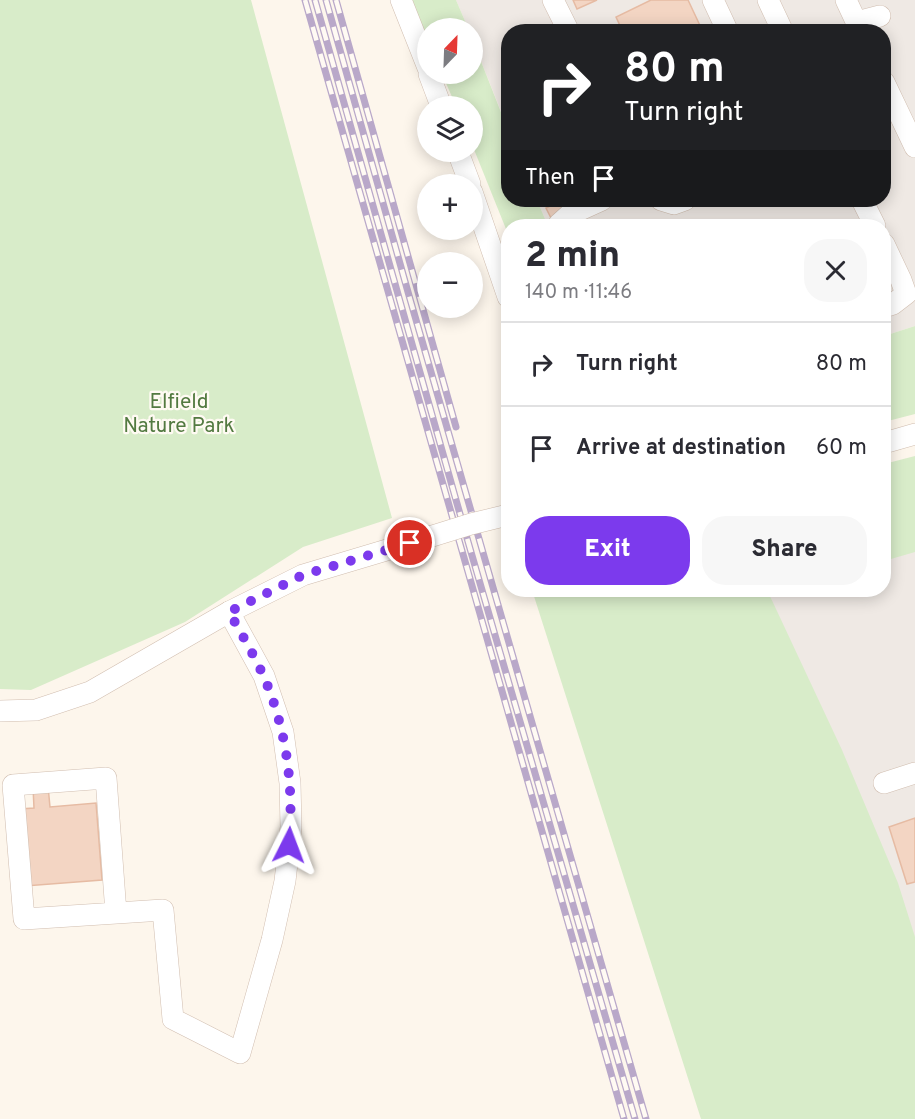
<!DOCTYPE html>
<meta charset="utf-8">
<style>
:root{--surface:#fff;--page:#f7f7f7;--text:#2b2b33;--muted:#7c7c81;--line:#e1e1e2;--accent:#7c3aed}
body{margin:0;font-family:Overpass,sans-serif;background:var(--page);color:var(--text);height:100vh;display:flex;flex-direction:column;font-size:22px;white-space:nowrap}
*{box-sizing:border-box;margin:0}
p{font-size:20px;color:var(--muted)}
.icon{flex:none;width:33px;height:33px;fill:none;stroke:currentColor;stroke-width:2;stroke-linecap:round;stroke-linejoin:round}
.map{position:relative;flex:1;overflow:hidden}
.sheet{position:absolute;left:501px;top:219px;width:390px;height:378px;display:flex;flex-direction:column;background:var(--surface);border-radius:24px;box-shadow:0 3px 15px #0003}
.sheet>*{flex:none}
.guide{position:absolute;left:501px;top:24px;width:390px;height:183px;border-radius:24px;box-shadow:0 3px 15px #0003;background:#202124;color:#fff;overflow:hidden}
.needle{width:39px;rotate:23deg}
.controls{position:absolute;left:417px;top:18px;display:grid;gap:12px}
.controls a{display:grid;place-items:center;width:66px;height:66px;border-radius:50%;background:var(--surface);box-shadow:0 3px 15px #0003;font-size:30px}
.pin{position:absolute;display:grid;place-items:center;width:51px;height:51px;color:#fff;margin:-26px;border:3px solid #fff;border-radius:50%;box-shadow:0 2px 6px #0007}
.me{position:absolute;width:66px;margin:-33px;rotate:3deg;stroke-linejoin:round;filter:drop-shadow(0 0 4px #0008)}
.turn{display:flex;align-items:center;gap:21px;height:126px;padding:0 24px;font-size:27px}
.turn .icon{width:78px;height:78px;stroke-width:2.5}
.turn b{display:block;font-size:42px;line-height:51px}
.then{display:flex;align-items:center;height:57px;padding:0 24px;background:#0003;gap:12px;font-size:22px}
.round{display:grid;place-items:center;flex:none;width:63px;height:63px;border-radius:24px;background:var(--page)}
.overview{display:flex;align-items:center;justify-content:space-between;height:102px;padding:0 24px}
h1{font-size:36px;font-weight:800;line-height:45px}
.button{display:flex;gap:12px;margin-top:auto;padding:12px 24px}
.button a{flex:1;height:69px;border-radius:24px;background:var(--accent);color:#fff;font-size:24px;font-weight:800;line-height:69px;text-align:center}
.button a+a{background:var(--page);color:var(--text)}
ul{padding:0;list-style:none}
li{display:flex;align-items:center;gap:18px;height:84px;padding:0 24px;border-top:2px solid var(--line)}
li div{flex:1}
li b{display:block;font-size:22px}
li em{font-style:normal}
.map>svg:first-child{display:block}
.industrial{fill:#efe9e4}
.green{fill:#d8ecc9}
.building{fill:#f3d5c3;stroke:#e6bba3;stroke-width:1.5}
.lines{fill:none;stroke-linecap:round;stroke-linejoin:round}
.minor-casing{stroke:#d1beb0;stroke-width:22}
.minor{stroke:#fff;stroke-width:21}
.rail-casing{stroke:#b9a8c9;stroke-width:7}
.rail{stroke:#fffaf3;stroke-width:4.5;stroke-dasharray:14;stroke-linecap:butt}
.minor-bridge-casing{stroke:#d1beb0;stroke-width:22;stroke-linecap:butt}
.minor-bridge{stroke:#fff;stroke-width:21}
.route{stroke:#7c3aed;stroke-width:10;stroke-dasharray:0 18}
.labels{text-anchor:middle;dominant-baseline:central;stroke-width:4.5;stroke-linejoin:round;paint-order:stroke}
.park-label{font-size:21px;fill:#537a41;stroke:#fffaf3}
</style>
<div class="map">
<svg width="915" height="1119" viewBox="0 0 915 1119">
<rect width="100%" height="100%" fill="#fdf6ec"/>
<g class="industrial">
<polygon points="456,0 915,0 915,326 884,336 884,226 548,226 537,200 884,200 884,32 508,32 508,129 473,41 472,28 468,28"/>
<polygon points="915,492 915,955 769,594 776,590 884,590 884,514"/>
</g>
<g class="green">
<polygon points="0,0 251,0 392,518 303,547 185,622 31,690 0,689"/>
<polygon points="411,0 456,0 468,28 428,28 427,39"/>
<polygon points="473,41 508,130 508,200 537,200 548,226 508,226 508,234 473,147 472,106 456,106 442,74 472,74"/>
<polygon points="915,326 915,414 884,422 884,336"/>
<polygon points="915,456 915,552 884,561 884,464"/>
<polygon points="532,590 783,590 769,594 842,750 898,883 915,937 915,1119 701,1119"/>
</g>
<g class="building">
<polygon points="573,0 597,0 577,9"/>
<polygon points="651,0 688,0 703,32 623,32 616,17"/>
<polygon points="563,200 589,200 551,218 546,208"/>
<polygon points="48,786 50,807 96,803 102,880 25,886 19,809 34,808 33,787"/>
<polygon points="915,818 915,882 907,884 889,827"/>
</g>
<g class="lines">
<defs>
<g id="minor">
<polyline points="401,0 428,68"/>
<polyline points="553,0 569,32"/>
<polyline points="713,0 728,32"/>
<polyline points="768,0 783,32"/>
<polyline points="846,0 861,32"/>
<polyline points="857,22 880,16"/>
<polyline points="429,74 441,106"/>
<polyline points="884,82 915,147"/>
<polyline points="458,152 470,184"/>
<polyline points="472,192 508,297"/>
<polyline points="661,200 674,204 685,200"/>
<polyline points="862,200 875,226"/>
<polyline points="559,226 559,224 569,215 602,200"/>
<polyline points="884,244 901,280 906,294 893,304 884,307"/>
<polyline points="884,443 915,434"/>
<polyline points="0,711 36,710 90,692 229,612 303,575 410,543"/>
<polyline points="884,783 915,773"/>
<polyline points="116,913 106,778 13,785 24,919 163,910 173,1019 240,1053 272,940 285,881 291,827 290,783 283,732 264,676 229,612"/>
</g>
</defs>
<use href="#minor" class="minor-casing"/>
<use href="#minor" class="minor"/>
<defs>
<g id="rail">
<polyline points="305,0 624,1119"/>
<polyline points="315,0 458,507 635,1119"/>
<polyline points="326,0 408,292 646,1119"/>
<polyline points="336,0 456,427"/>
</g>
</defs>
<use href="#rail" class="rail-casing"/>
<use href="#rail" class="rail"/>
<defs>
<polyline id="minor-bridge" points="410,543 471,524 508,515"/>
</defs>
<use href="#minor-bridge" class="minor-bridge-casing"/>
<use href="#minor-bridge" class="minor-bridge"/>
</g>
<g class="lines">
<path class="route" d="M289,845C294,787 287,731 264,677C254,655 241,633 229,612L303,575L410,543"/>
</g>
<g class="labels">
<g class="park-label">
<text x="179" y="402">Elfield<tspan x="179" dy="24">Nature Park</tspan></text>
</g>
</g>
</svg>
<div class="controls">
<a><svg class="needle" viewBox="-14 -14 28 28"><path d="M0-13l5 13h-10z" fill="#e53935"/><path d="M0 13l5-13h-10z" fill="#7c7c81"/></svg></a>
<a><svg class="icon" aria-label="layers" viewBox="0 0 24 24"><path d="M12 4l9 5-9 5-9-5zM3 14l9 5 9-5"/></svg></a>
<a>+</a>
<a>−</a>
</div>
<div class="pin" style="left:410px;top:543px;background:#d93025"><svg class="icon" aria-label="arrive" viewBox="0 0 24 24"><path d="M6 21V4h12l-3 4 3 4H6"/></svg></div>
<svg class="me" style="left:289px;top:845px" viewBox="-20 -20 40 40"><path d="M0-17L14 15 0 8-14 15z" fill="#7c3aed" stroke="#fff" stroke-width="4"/></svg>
<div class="guide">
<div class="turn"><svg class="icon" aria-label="right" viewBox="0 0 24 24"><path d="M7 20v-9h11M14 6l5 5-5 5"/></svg><div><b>80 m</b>Turn right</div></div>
<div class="then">Then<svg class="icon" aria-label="arrive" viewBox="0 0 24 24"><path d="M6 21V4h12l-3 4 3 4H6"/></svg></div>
</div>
<section class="sheet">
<div class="overview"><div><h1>2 min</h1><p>140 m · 11:46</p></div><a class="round"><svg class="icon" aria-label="close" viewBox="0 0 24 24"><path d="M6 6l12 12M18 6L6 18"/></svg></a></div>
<ul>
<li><svg class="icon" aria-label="right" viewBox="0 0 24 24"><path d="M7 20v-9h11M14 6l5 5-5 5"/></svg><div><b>Turn right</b></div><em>80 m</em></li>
<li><svg class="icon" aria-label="arrive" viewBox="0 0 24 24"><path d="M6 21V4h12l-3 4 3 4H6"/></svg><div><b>Arrive at destination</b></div><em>60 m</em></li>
</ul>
<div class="button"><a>Exit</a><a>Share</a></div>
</section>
</div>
